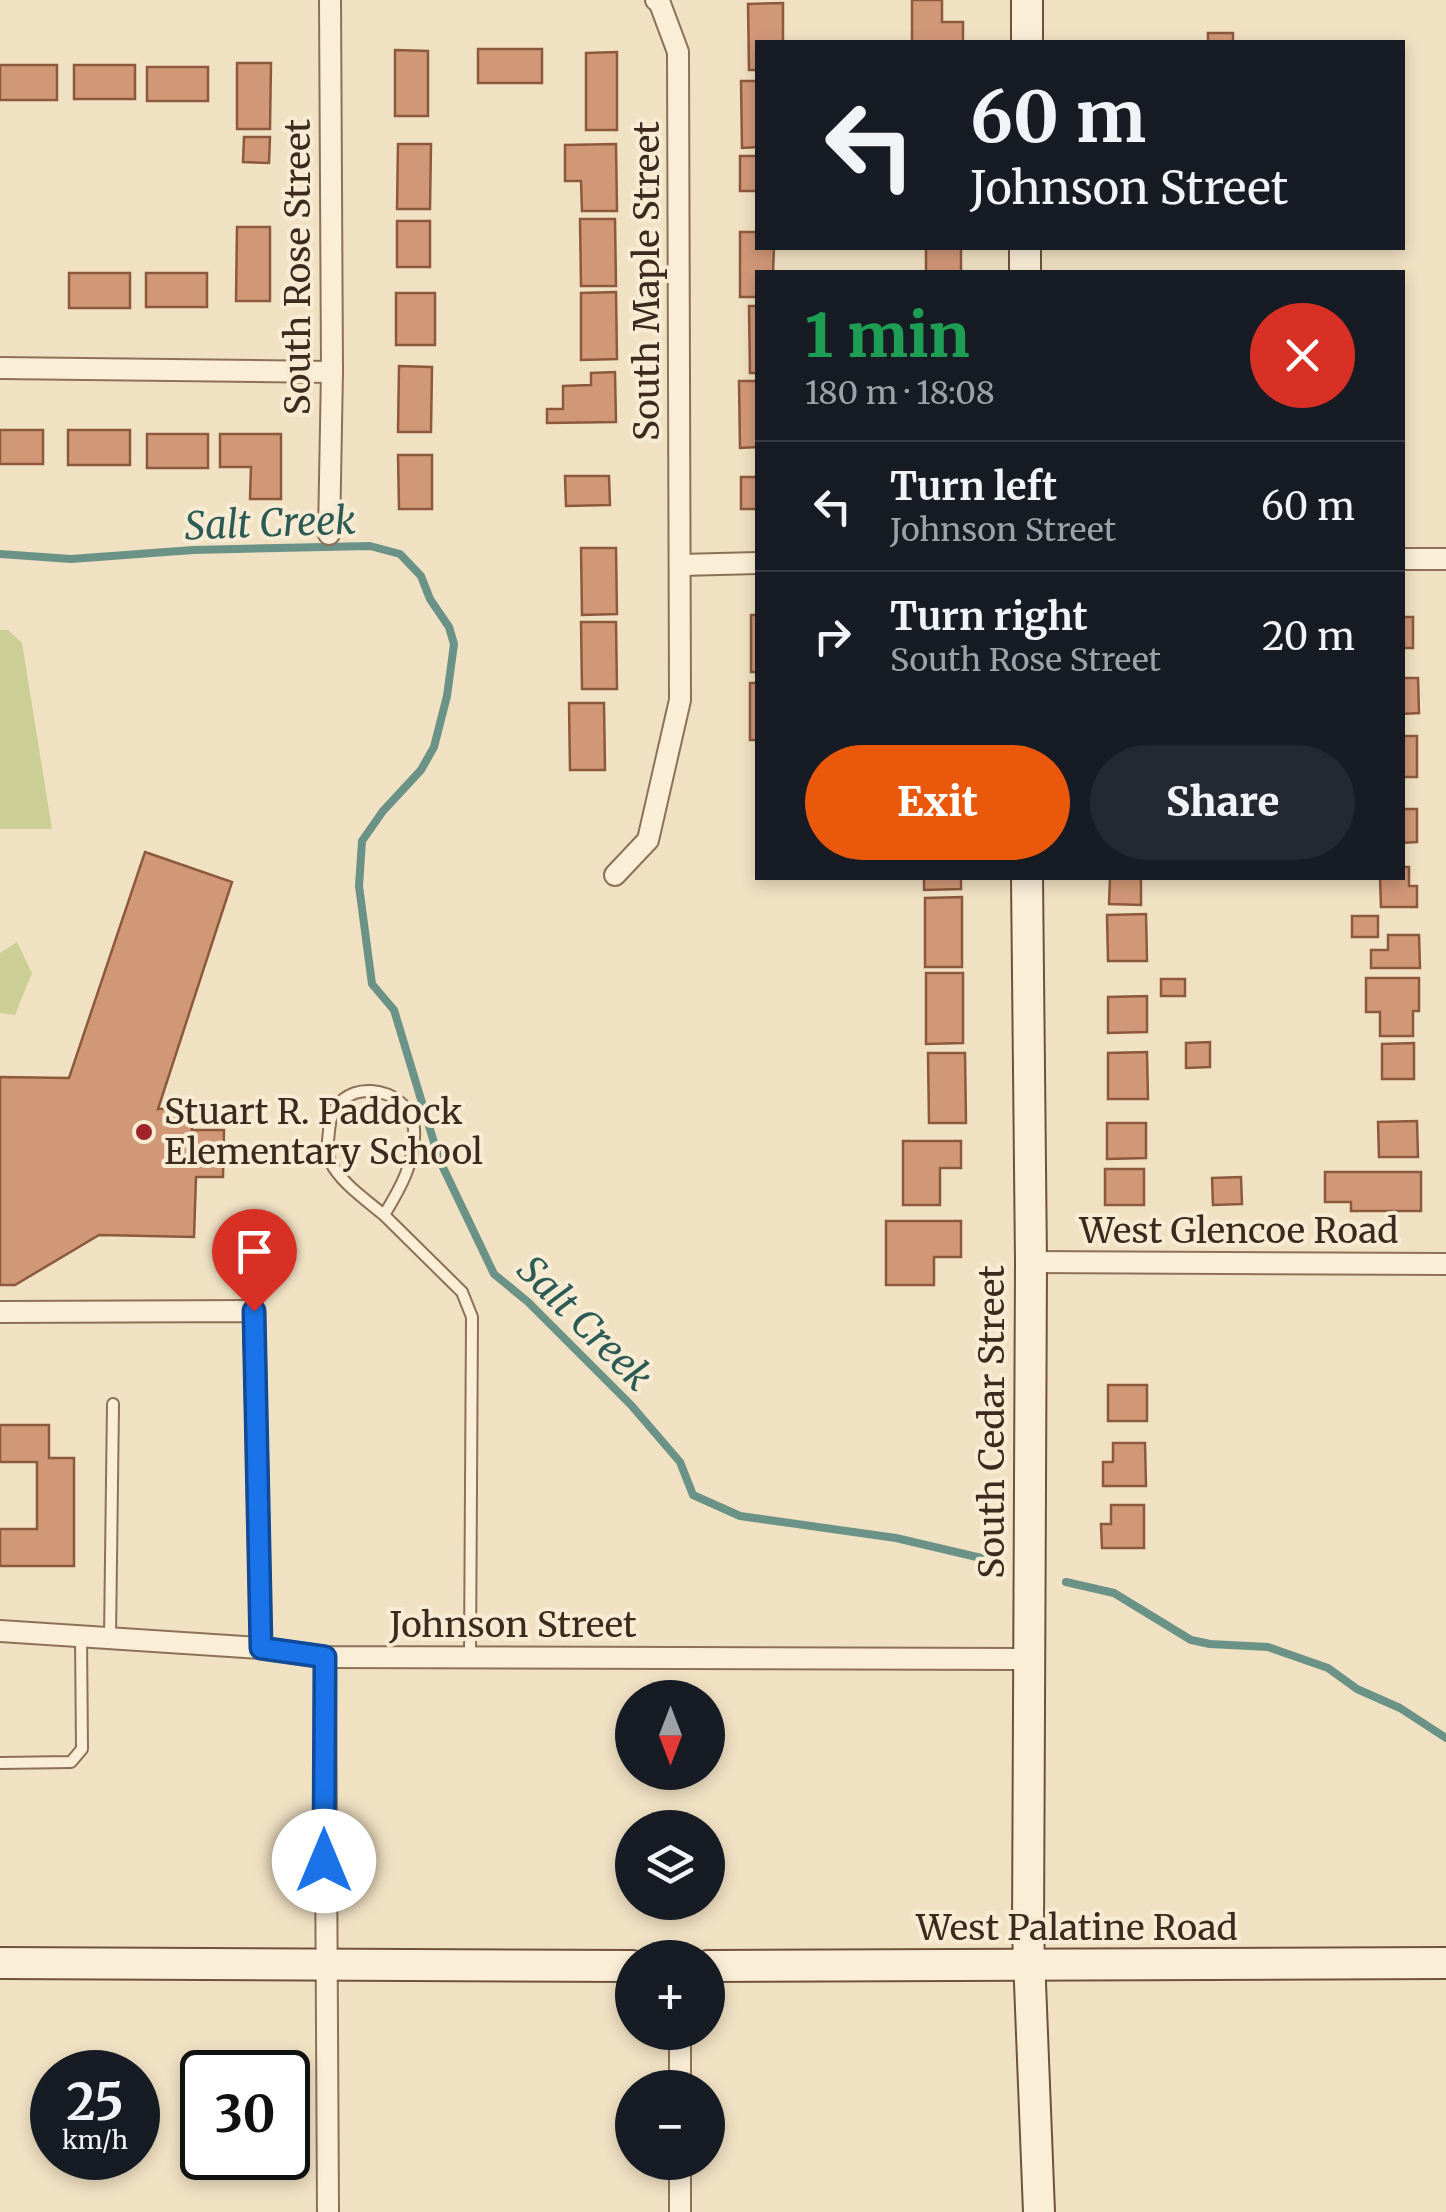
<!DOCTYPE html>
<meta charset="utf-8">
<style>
:root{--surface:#171b24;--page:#242831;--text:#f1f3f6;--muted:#9ea1a6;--line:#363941;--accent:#ea580c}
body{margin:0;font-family:Merriweather,serif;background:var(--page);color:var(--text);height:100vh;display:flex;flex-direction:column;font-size:38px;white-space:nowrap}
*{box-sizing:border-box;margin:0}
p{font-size:32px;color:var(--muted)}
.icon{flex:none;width:55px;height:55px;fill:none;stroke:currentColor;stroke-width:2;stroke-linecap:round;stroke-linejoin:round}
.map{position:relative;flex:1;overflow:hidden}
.side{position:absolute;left:755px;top:270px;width:650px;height:610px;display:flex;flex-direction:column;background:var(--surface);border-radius:0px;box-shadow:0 5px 15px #0003}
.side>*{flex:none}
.top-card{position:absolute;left:755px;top:40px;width:650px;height:210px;border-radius:0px;box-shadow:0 5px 15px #0003;background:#171b24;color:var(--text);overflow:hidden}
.needle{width:65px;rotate:180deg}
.tools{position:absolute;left:615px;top:1680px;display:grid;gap:20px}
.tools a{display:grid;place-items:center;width:110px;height:110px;border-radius:50%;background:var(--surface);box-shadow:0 5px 15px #0003;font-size:50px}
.speed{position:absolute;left:30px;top:2050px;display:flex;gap:20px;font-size:50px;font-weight:700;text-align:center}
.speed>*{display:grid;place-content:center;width:130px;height:130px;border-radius:50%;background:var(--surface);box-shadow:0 5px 15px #0003;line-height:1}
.speed small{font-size:25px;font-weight:400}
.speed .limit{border:5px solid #111;border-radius:15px;background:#fff;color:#111}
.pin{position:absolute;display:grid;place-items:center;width:85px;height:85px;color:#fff;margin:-102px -42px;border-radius:50% 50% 50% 0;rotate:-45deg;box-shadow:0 0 10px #0007}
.pin .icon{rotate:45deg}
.me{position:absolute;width:110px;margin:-55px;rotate:0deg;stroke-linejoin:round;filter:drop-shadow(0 0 8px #0008)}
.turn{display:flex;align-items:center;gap:35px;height:210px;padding:0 50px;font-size:45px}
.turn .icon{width:130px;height:130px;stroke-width:2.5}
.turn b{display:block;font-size:70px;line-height:85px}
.round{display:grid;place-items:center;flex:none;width:105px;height:105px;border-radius:52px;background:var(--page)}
.overview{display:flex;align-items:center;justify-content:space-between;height:170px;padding:0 50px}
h1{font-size:60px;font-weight:800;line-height:75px;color:#1e9e55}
.button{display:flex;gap:20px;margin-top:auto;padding:20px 50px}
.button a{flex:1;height:115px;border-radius:60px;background:var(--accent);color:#fff;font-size:40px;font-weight:800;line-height:115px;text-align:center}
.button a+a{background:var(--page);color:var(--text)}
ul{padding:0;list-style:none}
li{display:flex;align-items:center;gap:30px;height:130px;padding:0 50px;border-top:2px solid var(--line)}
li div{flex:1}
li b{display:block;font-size:38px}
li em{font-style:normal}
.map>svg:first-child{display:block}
.green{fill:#cbcf96}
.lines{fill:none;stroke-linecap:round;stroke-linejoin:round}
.stream{stroke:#6b9286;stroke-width:8}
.building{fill:#d19877;stroke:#8c593d;stroke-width:2.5}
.lane-casing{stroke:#8c7158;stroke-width:14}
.street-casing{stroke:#8c7158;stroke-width:24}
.secondary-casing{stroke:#6e523c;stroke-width:34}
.lane{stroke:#fbeed7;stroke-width:10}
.street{stroke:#fbeed7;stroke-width:20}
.secondary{stroke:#fbeed7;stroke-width:30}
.route-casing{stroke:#114b97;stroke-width:25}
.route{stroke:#1a73e8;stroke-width:18}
.poi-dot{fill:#9e252c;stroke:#f7ebd3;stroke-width:4}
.labels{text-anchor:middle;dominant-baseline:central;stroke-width:8;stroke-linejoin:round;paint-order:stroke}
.street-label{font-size:35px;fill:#3b2a1d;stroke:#f7ebd3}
.poi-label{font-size:35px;fill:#3b2a1d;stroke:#f7ebd3;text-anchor:start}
.water-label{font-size:38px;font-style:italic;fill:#2c5b56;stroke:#f7ebd3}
</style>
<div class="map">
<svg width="1446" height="2212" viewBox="0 0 1446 2212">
<rect width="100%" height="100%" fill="#f0e1c3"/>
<g class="green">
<polygon points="0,630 8,630 22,643 52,829 0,829"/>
<polygon points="17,942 32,973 15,1015 0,1013 0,953"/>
</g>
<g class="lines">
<g class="stream">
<polyline points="0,554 71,559 193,550 370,546 400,554 421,576 430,599 449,627 454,644 447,696 434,747 421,770 383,811 362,841 359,886 372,984 394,1010 439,1159 494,1274 528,1302 631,1405 680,1462 693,1495 740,1516 896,1538 994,1561"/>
<polyline points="1066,1582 1114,1593 1191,1640 1210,1644 1268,1647 1328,1668 1357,1689 1400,1708 1446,1738"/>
</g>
</g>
<g class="building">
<polygon points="912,0 942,0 942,22 963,22 963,42 912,42"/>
<polygon points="783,3 783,42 758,42 758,70 749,70 748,4"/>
<rect x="1208" y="33" width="25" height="9"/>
<rect x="478" y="49" width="64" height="34"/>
<polygon points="395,50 428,51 428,116 395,116"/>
<polygon points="617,52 617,130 586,130 586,53"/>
<polygon points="237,63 271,63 270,129 237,129"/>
<rect x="0" y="65" width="57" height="35"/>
<rect x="74" y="65" width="61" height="34"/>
<rect x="147" y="67" width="61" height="34"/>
<polygon points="741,81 758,81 758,147 742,148"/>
<polygon points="244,137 270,137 269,163 243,162"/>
<polygon points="398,144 431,144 430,209 397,209"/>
<polygon points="616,144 617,211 582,211 581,181 565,181 565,145"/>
<rect x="740" y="156" width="18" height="35"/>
<polygon points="580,219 615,219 616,286 581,286"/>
<rect x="397" y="221" width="33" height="46"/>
<polygon points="237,227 270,227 270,301 236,301"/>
<polygon points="740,232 758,232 758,248 774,248 773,272 758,272 758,297 740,297"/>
<rect x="926" y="248" width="35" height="24"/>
<rect x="69" y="273" width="61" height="35"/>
<rect x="146" y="273" width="61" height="34"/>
<polygon points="616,292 617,359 581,360 581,293"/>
<rect x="396" y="293" width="39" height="52"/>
<polygon points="749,306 758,306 758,373 750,373"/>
<polygon points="399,366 432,367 431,432 398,432"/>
<polygon points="615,372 616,422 547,423 547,409 563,409 563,386 591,385 591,373"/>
<polygon points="739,381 758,381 758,447 740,448"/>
<rect x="0" y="430" width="43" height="34"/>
<rect x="68" y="430" width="62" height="35"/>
<rect x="147" y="434" width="61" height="34"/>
<polygon points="220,434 281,434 281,499 250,499 251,467 220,467"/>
<polygon points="398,455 432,455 432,509 399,509"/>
<polygon points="565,476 609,476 610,505 566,506"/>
<rect x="741" y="477" width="17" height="32"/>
<polygon points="581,548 616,548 617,614 582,615"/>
<rect x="751" y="615" width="7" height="57"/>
<rect x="1402" y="617" width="11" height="31"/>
<polygon points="581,622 616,622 617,689 582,689"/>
<polygon points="1402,678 1418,678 1419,713 1402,714"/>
<rect x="750" y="683" width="8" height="57"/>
<polygon points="569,703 604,703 605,770 570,770"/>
<rect x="1402" y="736" width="15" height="41"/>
<polygon points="1402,809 1417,809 1417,842 1402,843"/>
<polygon points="145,852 232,882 158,1109 192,1108 192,1130 224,1130 223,1177 196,1177 194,1237 99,1235 15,1285 0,1285 0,1077 69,1078"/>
<polygon points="1402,867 1409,867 1409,886 1417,886 1417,907 1381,907 1380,878 1402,878"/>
<polygon points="924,878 961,878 961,889 924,890"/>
<polygon points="1110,878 1141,878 1141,905 1109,904"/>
<polygon points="962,897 962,967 925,967 925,898"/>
<polygon points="1146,914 1147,961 1108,961 1107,915"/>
<rect x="1352" y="916" width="26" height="21"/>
<polygon points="1388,935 1419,935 1420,968 1371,968 1371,950 1388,950"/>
<polygon points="926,973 963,973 963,1043 926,1044"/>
<polygon points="1366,978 1419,978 1419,1011 1413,1011 1413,1036 1380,1036 1380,1012 1366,1012"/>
<rect x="1161" y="979" width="24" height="17"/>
<polygon points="1147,996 1147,1032 1108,1033 1108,997"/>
<polygon points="1210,1042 1210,1067 1186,1068 1186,1043"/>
<polygon points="1414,1043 1414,1079 1382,1079 1382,1044"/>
<polygon points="1147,1052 1148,1099 1108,1099 1108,1053"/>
<polygon points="928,1053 965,1053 966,1123 929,1123"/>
<polygon points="1417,1121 1418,1157 1379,1157 1378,1122"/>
<polygon points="1107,1123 1146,1123 1146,1158 1107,1159"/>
<polygon points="903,1141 961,1141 961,1168 940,1168 940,1205 903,1205"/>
<rect x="1105" y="1169" width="39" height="36"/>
<polygon points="1325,1172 1421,1172 1421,1211 1351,1211 1351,1202 1325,1202"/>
<polygon points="1241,1177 1242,1204 1213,1205 1212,1178"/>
<polygon points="886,1221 961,1221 961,1257 934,1257 934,1285 886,1285"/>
<rect x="1108" y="1385" width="39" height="36"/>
<polygon points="0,1425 49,1425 49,1458 74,1458 74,1566 0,1566 0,1529 37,1529 37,1462 0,1462"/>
<polygon points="1113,1443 1145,1443 1146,1486 1103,1486 1103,1462 1113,1462"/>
<polygon points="1111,1505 1144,1505 1144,1548 1102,1548 1101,1524 1111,1524"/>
</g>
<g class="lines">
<defs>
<g id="lane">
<path d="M384,1215C365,1199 341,1183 330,1161C326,1153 328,1141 329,1131C332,1072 411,1084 414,1129C416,1161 400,1189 384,1215L462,1292L472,1317L470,1656"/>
<polyline points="110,1638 113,1404"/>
<polyline points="0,1763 71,1762 82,1749 81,1637"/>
</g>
<g id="street">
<polyline points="0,368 332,372"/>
<polyline points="329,534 332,372 330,0"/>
<polyline points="1402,559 1446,559"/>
<polyline points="681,565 758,563"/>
<polyline points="615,875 648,840 680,700 678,52 659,1 656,0"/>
<polyline points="1031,1262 1446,1264"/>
<polyline points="0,1312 254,1311 261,1648"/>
<polyline points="0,1631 261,1648 325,1657 1028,1659"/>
<polyline points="325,1657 328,2212"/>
<polyline points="680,2032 680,2088"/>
<polyline points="680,2162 680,2212"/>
</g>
<g id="secondary">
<polyline points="1027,42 1027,0"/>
<polyline points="1025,272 1025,248"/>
<polyline points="1027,878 1031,1262 1028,1932 1039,2212"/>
<polyline points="0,1963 632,1966"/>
<polyline points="708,1966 1446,1963"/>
</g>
</defs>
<use href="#lane" class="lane-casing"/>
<use href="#street" class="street-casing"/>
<use href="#secondary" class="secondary-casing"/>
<use href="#lane" class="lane"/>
<use href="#street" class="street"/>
<use href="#secondary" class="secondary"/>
</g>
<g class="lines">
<defs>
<polyline id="route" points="254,1311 261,1648 325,1657 324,1861"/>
</defs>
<use href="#route" class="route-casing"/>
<use href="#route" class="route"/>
</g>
<circle class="poi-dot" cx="144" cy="1132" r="10"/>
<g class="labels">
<g class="street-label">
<text transform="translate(298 267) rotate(-90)">South Rose Street</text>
<text transform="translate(647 281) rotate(-90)">South Maple Street</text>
<text x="1239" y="1231">West Glencoe Road</text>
<text transform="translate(992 1422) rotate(-90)">South Cedar Street</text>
<text x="513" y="1625">Johnson Street</text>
<text x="1077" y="1928">West Palatine Road</text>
</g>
<g class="poi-label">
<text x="164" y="1112">Stuart R. Paddock<tspan x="164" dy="40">Elementary School</tspan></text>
</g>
<g class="water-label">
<text transform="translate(270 523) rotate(-2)">Salt Creek</text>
<text transform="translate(585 1323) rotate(45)">Salt Creek</text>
</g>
</g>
</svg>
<div class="tools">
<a><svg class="needle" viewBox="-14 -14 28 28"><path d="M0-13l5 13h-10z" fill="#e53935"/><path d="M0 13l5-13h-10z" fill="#9ea1a6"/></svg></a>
<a><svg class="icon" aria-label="layers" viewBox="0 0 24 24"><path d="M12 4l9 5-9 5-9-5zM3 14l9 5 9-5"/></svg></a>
<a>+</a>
<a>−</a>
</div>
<div class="speed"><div>25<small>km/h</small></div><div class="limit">30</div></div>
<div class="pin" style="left:254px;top:1311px;background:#d93025"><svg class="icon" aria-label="arrive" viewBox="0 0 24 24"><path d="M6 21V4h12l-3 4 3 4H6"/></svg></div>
<svg class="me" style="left:324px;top:1861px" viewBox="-20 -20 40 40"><circle r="19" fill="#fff"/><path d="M0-13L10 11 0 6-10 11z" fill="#1a73e8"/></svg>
<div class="top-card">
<div class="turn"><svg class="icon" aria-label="left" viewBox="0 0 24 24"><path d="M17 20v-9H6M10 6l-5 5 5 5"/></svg><div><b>60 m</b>Johnson Street</div></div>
</div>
<section class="side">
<div class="overview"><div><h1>1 min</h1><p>180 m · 18:08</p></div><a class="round" style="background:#d93025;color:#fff"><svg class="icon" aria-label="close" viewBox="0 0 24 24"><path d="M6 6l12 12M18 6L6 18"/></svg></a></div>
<ul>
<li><svg class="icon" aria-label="left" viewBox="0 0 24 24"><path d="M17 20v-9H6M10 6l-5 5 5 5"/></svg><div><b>Turn left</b><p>Johnson Street</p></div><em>60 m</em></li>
<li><svg class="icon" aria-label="right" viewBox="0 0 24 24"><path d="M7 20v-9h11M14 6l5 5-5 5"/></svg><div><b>Turn right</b><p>South Rose Street</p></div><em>20 m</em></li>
</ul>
<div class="button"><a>Exit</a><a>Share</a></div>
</section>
</div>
